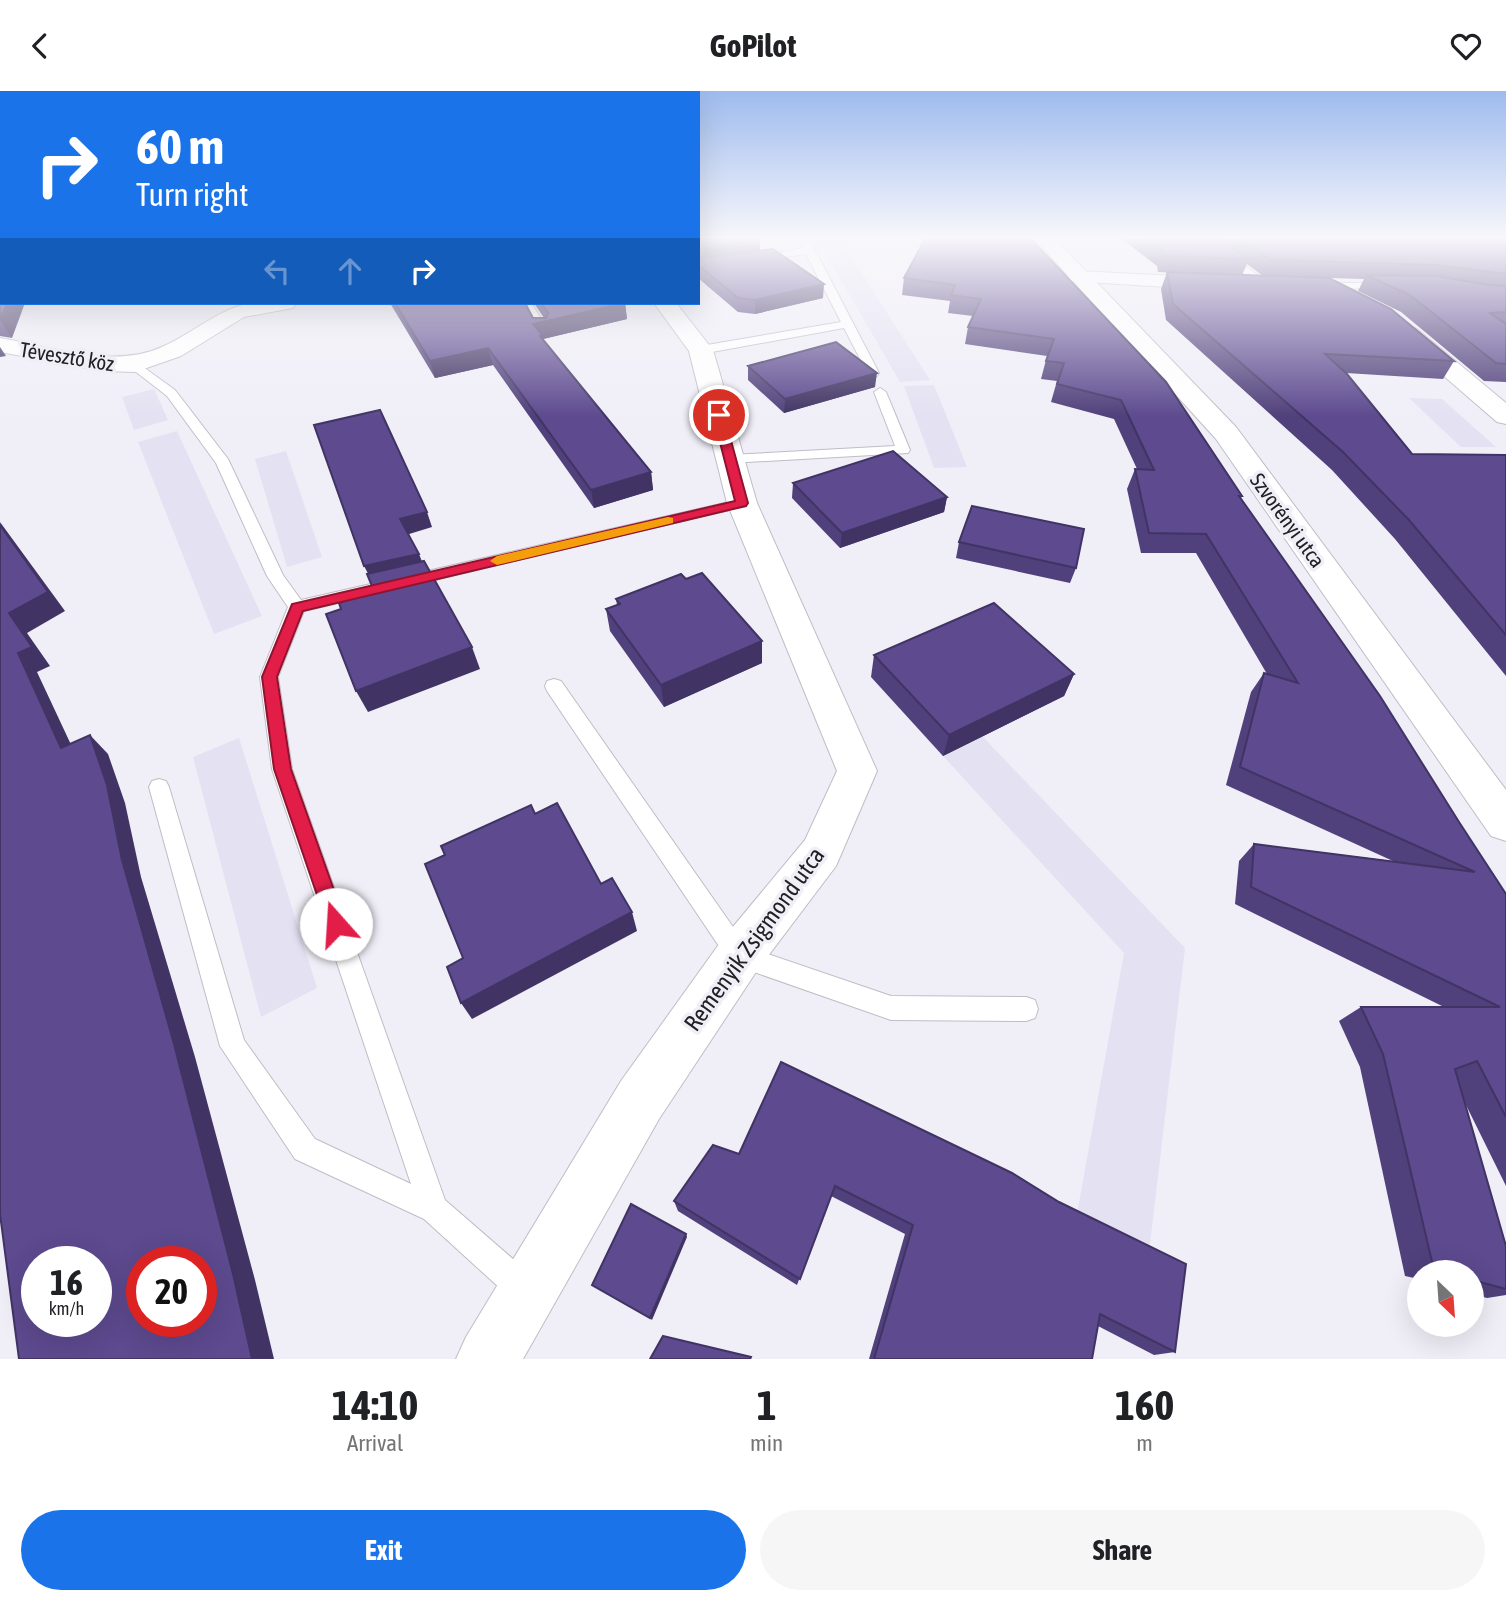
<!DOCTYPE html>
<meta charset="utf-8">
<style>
:root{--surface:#fff;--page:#f6f6f6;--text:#202124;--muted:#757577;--accent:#1a73e8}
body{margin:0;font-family:"Asap Condensed",sans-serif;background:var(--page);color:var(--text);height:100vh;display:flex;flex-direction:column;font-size:26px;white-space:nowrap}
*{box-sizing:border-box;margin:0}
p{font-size:23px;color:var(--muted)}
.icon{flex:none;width:38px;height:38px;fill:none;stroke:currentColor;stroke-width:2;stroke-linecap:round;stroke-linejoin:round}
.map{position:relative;height:1268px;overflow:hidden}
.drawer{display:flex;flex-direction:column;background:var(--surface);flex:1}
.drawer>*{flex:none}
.hud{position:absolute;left:0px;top:0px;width:700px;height:214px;box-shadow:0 7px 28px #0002;background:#1a73e8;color:#fff;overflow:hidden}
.needle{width:46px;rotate:155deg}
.buttons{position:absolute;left:1407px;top:1169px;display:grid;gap:14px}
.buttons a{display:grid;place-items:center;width:77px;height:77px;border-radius:50%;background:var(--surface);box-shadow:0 7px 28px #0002;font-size:35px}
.speed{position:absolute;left:21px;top:1155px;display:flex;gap:14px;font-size:35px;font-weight:700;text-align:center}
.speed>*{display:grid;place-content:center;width:91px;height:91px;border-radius:50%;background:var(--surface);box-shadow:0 7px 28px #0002;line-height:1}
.speed small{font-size:18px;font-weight:400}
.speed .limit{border:10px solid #d22;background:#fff;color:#111}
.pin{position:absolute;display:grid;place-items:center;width:60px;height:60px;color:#fff;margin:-30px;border:4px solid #fff;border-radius:50%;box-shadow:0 2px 7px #0007}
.me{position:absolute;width:77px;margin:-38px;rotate:341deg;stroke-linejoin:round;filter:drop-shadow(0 0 5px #0008)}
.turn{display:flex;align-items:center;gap:24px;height:147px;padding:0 21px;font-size:32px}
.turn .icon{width:91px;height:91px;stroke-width:2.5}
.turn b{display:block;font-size:49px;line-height:60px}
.lanes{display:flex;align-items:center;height:66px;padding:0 21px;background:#0003;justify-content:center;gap:35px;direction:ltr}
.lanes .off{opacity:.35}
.eta{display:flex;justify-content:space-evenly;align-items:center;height:119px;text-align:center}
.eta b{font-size:42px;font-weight:700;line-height:49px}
.button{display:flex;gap:14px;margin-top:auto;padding:14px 21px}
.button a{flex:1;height:80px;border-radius:42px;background:var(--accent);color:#fff;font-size:28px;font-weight:700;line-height:80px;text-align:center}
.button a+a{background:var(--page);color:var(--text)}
header{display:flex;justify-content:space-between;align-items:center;height:91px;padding:0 21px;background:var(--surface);font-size:32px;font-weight:700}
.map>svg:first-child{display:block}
.built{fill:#e4e2f2}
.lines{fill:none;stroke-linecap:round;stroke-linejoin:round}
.lane-casing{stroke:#bfbdc6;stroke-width:2}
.street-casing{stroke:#bfbdc6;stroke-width:2}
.secondary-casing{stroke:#bfbdc6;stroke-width:2}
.lane{fill:#fff;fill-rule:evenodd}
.street{fill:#fff;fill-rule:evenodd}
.secondary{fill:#fff;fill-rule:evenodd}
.wall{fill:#50407b;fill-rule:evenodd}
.shaded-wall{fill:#413464}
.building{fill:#5d4a8f;stroke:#413464;stroke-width:2;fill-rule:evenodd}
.route{fill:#e11d48;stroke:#92132f;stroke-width:2}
.slow{fill:#f59e0b}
.labels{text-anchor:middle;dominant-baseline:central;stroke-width:7;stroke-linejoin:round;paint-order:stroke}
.far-street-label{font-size:21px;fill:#212124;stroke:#f0eef7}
.street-label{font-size:24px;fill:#212124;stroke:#f0eef7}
</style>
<header><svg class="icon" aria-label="back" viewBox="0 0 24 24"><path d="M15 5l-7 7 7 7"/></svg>GoPilot<svg class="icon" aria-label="heart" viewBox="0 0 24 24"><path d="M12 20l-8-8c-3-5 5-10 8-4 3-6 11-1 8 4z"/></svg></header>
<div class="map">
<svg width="1506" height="1268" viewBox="0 0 1506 1268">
<rect width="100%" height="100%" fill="#f0eef7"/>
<g class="built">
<polygon points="817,148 840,148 930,289 900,291"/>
<polygon points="934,294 967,376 934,377 904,295"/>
<polygon points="154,298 168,329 134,339 122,306"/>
<polygon points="1409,307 1442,308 1496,356 1461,356"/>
<polygon points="177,340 262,525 214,543 138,351"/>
<polygon points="286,360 322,466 287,476 255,368"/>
<polygon points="982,645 1185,857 1148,1170 1075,1134 1124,862 943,665"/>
<polygon points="239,647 317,897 261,926 193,666"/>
</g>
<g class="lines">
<defs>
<g id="lane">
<polygon points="798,148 808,148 815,159 879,282 877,285 869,285 844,237 701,263 695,259 701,255 841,231 806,163 758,170 753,167 803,157"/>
<polygon points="1195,148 1207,148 1273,195 1264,197"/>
<polygon points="1325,192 1387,192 1392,195 1387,198 1321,197 1320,195"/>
<polygon points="521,212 531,212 549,240 547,242 539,242"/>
<polygon points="135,270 175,299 228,368 283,484 301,509 742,408 749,412 742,416 304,520 278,586 292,678 445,1109 536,1188 540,1199 536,1210 525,1214 514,1210 424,1128 295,1068 220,955 149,696 152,690 159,688 166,690 169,696 244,949 315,1048 411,1093 272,678 260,586 288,516 267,485 216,372 167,305 131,277 131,271"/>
<polygon points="880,297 886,301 910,359 908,362 730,372 723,368 730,364 895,355 874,301"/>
<polygon points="554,588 561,590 747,856 891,905 1026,906 1035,909 1038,918 1035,927 1026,930 891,929 731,873 547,600 545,595 547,590"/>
</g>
<g id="street">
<polygon points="1078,180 1215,187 1222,189 1226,193 1222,197 1215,199 1071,190 1068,186 1071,182"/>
<path d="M251,212H296L293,217L244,226L181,265L135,281L104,280L0,261V247C53,256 114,279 164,255C195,241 218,218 251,212Z"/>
<polygon points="654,212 676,212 713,259 757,412 877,680 836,775 756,881 659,1028 523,1268 456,1268 466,1246 621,990 722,849 805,749 837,680 727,412 689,260"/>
<polygon points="1409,236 1417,238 1506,312 1506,333 1497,331 1401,248 1397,243 1401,238"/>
</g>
<polygon id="secondary" points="1035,148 1055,148 1236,336 1506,699 1506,750 1491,745 1216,348"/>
</defs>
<use href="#lane" class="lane-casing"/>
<use href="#street" class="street-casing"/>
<use href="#secondary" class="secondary-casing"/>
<use href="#lane" class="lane"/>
<use href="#street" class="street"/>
<use href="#secondary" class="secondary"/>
</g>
<g class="wall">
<polygon points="0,148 12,247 0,245"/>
<polygon points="698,148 760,148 760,160 823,207 755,223 738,221 698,187"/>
<polygon points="1031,148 1242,405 1241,407 1506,803 1506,1095 1465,1012 1506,1155 1506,1204 1487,1207 1472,1203 1472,1181 1419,1181 1419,1188 1405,1185 1360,976 1339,930 1361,916 1444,916 1235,813 1239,770 1254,753 1393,770 1226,694 1251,601 1264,582 1267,583 1196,462 1141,462 1127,398 1135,378 1137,378 1114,328 1051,311 1057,290 1041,288 1047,265 965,253 968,236 973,225 948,222 950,210 902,204 904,187"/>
<path d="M1122,148H1506V291L1484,290L1401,221L1358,200L1364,188L1329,187L1454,270L1443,288L1346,282L1412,363L1506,364V585L1395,448L1332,379L1166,229L1161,198L1167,181L1183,182L1158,181L1157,175ZM1247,173L1263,185L1242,184Z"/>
<polygon points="390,212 525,212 533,227 544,227 534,212 625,212 627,228 543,248 544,250 651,381 653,399 594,417 493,274 435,287"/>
<polygon points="748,275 875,296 784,322 748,289"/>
<polygon points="793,392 947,406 944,421 840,457 792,407"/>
<polygon points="959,451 1076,477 1070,492 956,467"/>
<polygon points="616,508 762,572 664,616 610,540 606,518 617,514"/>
<polygon points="874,564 1074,583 1064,605 943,665 871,586"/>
<polygon points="781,971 1175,1261 1154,1264 1098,1235 1092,1268 869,1268 905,1143 831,1105 797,1194 678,1120 674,1110 739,1063"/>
</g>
<g class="shaded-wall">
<polygon points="760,148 760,161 698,171 698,158"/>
<polygon points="824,193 823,207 755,223 755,209"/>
<polygon points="7,212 25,212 12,247 0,229"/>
<polygon points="625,212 627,228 543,248 546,261 533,233"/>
<polygon points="0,256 6,265 0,266"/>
<polygon points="488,257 493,274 435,287 430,270"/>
<polygon points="877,282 875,296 784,322 785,308"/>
<polygon points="651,381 653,399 594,417 591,399"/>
<polygon points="947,406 944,421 840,457 842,442"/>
<polygon points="427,421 432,436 406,444 400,428"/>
<polygon points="0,431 65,520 27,542 50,575 37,581 81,675 61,657 18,562 9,522"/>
<polygon points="419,463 425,478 372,490 364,475"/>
<polygon points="762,550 762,572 664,616 661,594"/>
<polygon points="472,556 480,578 368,621 356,600"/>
<polygon points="1074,583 1064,605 943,665 949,644"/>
<polygon points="90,644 108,663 125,712 141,786 195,966 255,1189 274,1268 252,1268"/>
<polygon points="632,821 637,840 472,928 461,912"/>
<polygon points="686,1143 687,1146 652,1229 650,1227"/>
</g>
<g class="building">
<polygon points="0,148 2,148 2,212 7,212 0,229"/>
<polygon points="698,148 760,148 698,158"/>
<polygon points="925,148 1031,148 1166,291 1242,405 1239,405 1380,605 1459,731 1506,803 1506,1026 1477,970 1455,978 1506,1155 1506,1198 1472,1189 1472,1181 1444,1181 1434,1179 1383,963 1361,916 1500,916 1251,796 1254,753 1475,781 1240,676 1264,582 1298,592 1206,443 1149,442 1135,378 1154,379 1121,309 1057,293 1064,272 1046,270 1054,248 968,236 981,208 951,204 955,194 904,187"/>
<polygon points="1148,148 1220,148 1249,168 1163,165 1162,159"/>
<polygon points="1240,148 1506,148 1506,183 1436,174 1271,169"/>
<polygon points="773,158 824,193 755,209 738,207 698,174 698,168"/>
<polygon points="1167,181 1329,187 1391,218 1454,270 1325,263 1347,283 1412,363 1506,364 1506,544 1409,429 1343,361 1173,213"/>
<polygon points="1366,184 1436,185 1489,194 1506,195 1506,221 1490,222 1506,233 1506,273 1496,272 1410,204"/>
<polygon points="395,212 525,212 533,227 546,227 548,222 541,212 625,212 533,233 543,245 540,245 651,381 591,399 488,257 430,270"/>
<polygon points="836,251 877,282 785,308 748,275"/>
<polygon points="380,319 427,421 400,428 419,463 364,475 314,334"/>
<polygon points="893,360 947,406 842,442 793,392"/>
<polygon points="972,415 1084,438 1076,477 959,451"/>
<path d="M0,434L48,501L9,522L32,556L18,562L61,657L90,644L107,694L122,769L174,953L233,1183L252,1268H19L0,1123ZM37,1171H96V1230H37ZM142,1171H201V1230H142Z"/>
<polygon points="424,470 472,556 356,600 326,523 341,518 339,512 374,500 367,483"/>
<polygon points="702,482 762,550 661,594 606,518 620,513 616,508 681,483 686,488"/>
<polygon points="994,512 1074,583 949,644 874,564"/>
<polygon points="557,712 601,793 612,787 632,821 461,912 447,876 463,867 425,773 445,764 441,755 531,714 535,723"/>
<polygon points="781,971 1012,1082 1059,1111 1186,1173 1175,1261 1100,1223 1092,1268 874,1268 913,1134 835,1095 800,1188 674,1110 713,1054 739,1063"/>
<polygon points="631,1113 686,1143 650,1227 592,1194"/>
<polygon points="663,1245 751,1266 750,1268 650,1268"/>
</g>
<linearGradient id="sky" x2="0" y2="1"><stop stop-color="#9ebbee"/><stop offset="0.45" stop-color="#f8f7fb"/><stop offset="1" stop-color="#f8f7fb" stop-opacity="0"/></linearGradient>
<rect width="1506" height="326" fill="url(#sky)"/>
<polygon class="route" points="719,321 724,324 748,412 746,415 303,520 277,586 291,678 346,833 343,839 336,842 329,839 274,678 262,586 292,513 735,410 713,324"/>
<polygon class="slow" points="668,426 673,427 673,432 497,474 490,470 497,465"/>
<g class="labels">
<g class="far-street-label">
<text transform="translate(67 265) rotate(9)">Tévesztő köz</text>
<text transform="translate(1288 429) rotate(54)">Szvorényi utca</text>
</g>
<g class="street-label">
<text transform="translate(754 848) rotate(-54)">Remenyik Zsigmond utca</text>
</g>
</g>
</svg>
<div class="buttons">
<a><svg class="needle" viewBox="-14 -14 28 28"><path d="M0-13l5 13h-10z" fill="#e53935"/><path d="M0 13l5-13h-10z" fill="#757577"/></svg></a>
</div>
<div class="speed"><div>16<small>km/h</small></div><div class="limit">20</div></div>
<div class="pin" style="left:719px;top:324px;background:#d93025"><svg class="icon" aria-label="arrive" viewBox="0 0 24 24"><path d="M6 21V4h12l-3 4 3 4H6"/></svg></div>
<svg class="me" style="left:336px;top:833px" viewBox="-20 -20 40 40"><circle r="19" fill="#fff"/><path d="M0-13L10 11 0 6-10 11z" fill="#e11d48"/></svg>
<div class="hud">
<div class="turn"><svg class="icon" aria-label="right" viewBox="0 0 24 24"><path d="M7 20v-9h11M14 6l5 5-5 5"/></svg><div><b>60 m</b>Turn right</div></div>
<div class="lanes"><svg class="icon off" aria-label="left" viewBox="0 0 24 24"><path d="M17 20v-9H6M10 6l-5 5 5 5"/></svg><svg class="icon off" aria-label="ahead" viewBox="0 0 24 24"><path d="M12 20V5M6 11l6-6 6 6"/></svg><svg class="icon" aria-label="right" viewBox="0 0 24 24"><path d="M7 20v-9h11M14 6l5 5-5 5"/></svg></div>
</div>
</div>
<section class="drawer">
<div class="eta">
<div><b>14:10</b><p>Arrival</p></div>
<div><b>1</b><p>min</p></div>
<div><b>160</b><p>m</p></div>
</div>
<div class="button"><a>Exit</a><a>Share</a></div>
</section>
